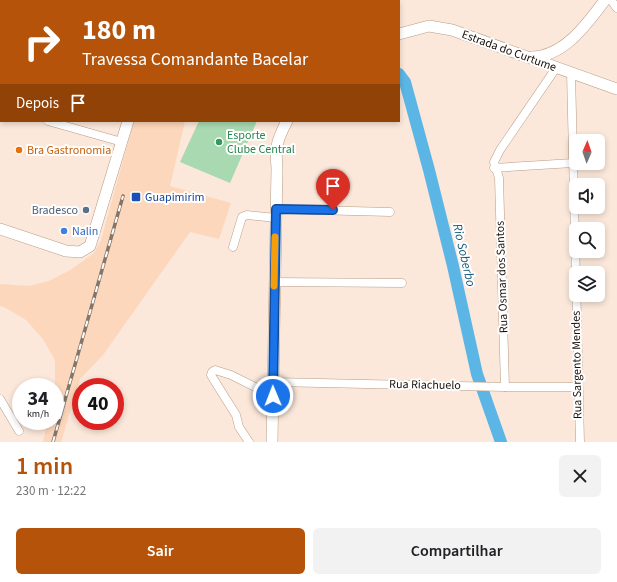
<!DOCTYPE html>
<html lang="pt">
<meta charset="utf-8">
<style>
:root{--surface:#fff;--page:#f2f2f2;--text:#202124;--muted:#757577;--accent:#b45309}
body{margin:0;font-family:"Source Sans 3",sans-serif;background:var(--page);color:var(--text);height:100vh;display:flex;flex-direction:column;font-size:15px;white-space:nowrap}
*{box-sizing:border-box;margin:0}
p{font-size:13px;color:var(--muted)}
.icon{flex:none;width:22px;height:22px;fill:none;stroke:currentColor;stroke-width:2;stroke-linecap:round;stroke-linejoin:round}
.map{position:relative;height:442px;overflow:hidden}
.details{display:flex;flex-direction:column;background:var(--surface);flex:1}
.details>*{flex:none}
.guide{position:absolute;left:0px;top:0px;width:400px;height:122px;box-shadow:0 2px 6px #0003;background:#b45309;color:#fff;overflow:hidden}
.needle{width:26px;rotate:2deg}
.buttons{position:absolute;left:569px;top:134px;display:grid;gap:8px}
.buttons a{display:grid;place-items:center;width:36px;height:36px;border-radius:6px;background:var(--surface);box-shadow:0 2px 6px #0003;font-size:20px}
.speed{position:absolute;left:12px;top:378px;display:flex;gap:8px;font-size:20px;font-weight:700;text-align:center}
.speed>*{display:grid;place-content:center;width:52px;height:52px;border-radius:50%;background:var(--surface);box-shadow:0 2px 6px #0003;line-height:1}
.speed small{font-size:10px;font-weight:400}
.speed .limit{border:6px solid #d22;background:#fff;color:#111}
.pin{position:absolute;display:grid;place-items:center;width:34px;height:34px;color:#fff;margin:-41px -17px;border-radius:50% 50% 50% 0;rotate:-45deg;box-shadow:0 0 4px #0007}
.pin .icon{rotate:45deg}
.me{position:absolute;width:44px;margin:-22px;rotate:359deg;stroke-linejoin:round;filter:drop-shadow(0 0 3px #0008)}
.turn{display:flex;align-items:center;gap:14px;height:84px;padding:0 16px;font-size:18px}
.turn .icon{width:52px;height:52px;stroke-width:2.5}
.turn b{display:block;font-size:28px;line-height:34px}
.then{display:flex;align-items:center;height:38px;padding:0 16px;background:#0003;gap:8px;font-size:15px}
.round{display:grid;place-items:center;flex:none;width:42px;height:42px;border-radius:6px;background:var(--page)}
.head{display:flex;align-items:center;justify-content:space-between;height:68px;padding:0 16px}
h1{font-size:24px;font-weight:600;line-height:30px;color:var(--accent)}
.button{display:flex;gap:8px;margin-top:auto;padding:8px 16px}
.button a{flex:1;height:46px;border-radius:6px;background:var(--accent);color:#fff;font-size:16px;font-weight:600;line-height:46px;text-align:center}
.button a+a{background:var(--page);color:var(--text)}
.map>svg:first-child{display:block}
.built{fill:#fdd7bb}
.green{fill:#a8d9b1}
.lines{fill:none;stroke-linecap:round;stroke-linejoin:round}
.river{stroke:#5cb6e5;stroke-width:12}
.street-casing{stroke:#b99c86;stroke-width:9}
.secondary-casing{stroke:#b99c86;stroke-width:12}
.street{stroke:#fff;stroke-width:8}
.secondary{stroke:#fff;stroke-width:11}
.rail-casing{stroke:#83756a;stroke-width:3.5}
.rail{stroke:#fff;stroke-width:2;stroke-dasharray:6;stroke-linecap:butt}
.route-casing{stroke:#114b97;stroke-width:10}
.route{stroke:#1a73e8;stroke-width:7}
.slow{stroke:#f59e0b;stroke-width:7}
.leisure-dot{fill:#2e9e5b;stroke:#fff;stroke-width:1.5}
.food-dot{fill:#e8710a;stroke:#fff;stroke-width:1.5}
.transit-dot{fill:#1a4fb4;stroke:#fff;stroke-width:1.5}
.service-dot{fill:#5c6f8a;stroke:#fff;stroke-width:1.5}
.shop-dot{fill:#3f7fe0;stroke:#fff;stroke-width:1.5}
.labels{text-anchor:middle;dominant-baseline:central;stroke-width:4;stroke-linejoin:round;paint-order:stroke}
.street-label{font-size:12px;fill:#1a1008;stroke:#fff}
.leisure-label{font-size:12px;fill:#27864d;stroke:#fff;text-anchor:start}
.food-label{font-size:12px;fill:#c56008;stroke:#fff;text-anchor:start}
.transit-label{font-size:12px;fill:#164399;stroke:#fff;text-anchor:start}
.service-label{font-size:12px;fill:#4e5e75;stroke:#fff;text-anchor:end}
.shop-label{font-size:12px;fill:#366cbe;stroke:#fff;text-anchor:start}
.water-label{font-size:13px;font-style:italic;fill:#125878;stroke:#fff}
</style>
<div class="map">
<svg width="617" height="442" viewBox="0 0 617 442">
<rect width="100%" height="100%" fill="#fbe8da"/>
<polygon class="built" points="134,121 185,121 170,186 231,203 219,239 190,232 103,355 80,379 61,442 43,442 48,421 55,421 55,360 43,339 26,320 6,308 0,306 0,284 29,286 49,281 72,269 94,253 101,240"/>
<polygon class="green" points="199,121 257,121 230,183 180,162"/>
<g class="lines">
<g class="river">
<polyline points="369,0 369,1"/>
<polyline points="399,74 405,82 429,170 453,266 477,374 501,442"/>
</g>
<defs>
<g id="street">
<polyline points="384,0 385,1"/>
<polyline points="611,0 617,8"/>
<polyline points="202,1 202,0"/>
<polyline points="298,1 299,0"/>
<polyline points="571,73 580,442"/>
<polyline points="0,107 1,107"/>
<polyline points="48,121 122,142"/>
<polyline points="494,168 573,163"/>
<polyline points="276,209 390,212"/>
<polyline points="233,247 242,217 247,215 276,218"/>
<polyline points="274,282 402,283"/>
<polyline points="273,382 505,387 577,387"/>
<polyline points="505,387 499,178 494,162 500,150 556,68"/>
<polyline points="0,399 19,431"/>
<polyline points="249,442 239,427 236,415 214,380 211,375 212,372 215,370 231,375 273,396"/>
</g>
<g id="secondary">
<polyline points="46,0 50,1"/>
<polyline points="163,1 163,0"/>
<polyline points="399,34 429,26 452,30 617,89"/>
<path d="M531,57C564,57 587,24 605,0"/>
<polyline points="0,229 66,251 80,252 90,246 128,121"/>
<path d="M272,442L277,168C275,147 277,140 287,121"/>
</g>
</defs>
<use href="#street" class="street-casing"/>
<use href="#secondary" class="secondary-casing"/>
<use href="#street" class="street"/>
<use href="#secondary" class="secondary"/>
<defs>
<polyline id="rail" points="53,442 123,196"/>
</defs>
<use href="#rail" class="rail-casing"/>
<use href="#rail" class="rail"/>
</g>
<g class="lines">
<defs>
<polyline id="route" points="273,396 276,209 333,210"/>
</defs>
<use href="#route" class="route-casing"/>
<use href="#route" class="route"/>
<polyline class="slow" points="274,286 275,237"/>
</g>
<circle class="leisure-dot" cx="219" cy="142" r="4"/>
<circle class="food-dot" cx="19" cy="150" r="4"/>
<rect class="transit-dot" x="131" y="192" width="10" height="10" rx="2"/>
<circle class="service-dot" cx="86" cy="210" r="4"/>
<circle class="shop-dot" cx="64" cy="231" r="4"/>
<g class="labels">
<g class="street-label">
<text transform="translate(509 51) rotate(20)">Estrada do Curtume</text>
<text transform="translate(502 277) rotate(-92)">Rua Osmar dos Santos</text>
<text transform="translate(577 365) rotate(-91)">Rua Sargento Mendes</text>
<text transform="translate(425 385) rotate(1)">Rua Riachuelo</text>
</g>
<g class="leisure-label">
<text x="227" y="135">Esporte<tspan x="227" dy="14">Clube Central</tspan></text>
</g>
<g class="food-label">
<text x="27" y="150">Bra Gastronomia</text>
</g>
<g class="transit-label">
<text x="145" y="197">Guapimirim</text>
</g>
<g class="service-label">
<text x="78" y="210">Bradesco</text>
</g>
<g class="shop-label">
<text x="72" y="231">Nalin</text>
</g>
<g class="water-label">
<text transform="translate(464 255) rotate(77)">Rio Soberbo</text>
</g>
</g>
</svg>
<div class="buttons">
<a><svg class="needle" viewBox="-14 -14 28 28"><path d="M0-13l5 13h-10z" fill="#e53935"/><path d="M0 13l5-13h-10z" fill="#757577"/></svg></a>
<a><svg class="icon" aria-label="sound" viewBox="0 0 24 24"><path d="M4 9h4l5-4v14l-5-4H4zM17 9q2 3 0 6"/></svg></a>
<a><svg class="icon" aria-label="search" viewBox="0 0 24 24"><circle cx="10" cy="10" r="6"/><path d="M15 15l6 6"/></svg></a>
<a><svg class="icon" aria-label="layers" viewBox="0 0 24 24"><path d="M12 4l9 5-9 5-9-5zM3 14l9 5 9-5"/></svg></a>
</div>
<div class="speed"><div>34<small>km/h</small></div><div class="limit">40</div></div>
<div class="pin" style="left:333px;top:210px;background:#d93025"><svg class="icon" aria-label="arrive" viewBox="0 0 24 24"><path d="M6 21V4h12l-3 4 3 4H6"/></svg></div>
<svg class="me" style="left:273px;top:396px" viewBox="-20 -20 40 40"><circle r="17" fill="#1a73e8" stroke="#fff" stroke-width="3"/><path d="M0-11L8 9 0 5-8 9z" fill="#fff"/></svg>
<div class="guide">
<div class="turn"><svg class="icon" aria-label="right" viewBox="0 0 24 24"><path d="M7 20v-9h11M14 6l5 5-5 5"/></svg><div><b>180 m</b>Travessa Comandante Bacelar</div></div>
<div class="then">Depois<svg class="icon" aria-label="arrive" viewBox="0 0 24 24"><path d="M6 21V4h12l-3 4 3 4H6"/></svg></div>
</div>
</div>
<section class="details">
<div class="head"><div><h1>1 min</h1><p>230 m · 12:22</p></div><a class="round"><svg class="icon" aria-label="close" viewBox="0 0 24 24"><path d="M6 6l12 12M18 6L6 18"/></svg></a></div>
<div class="button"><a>Sair</a><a>Compartilhar</a></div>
</section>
